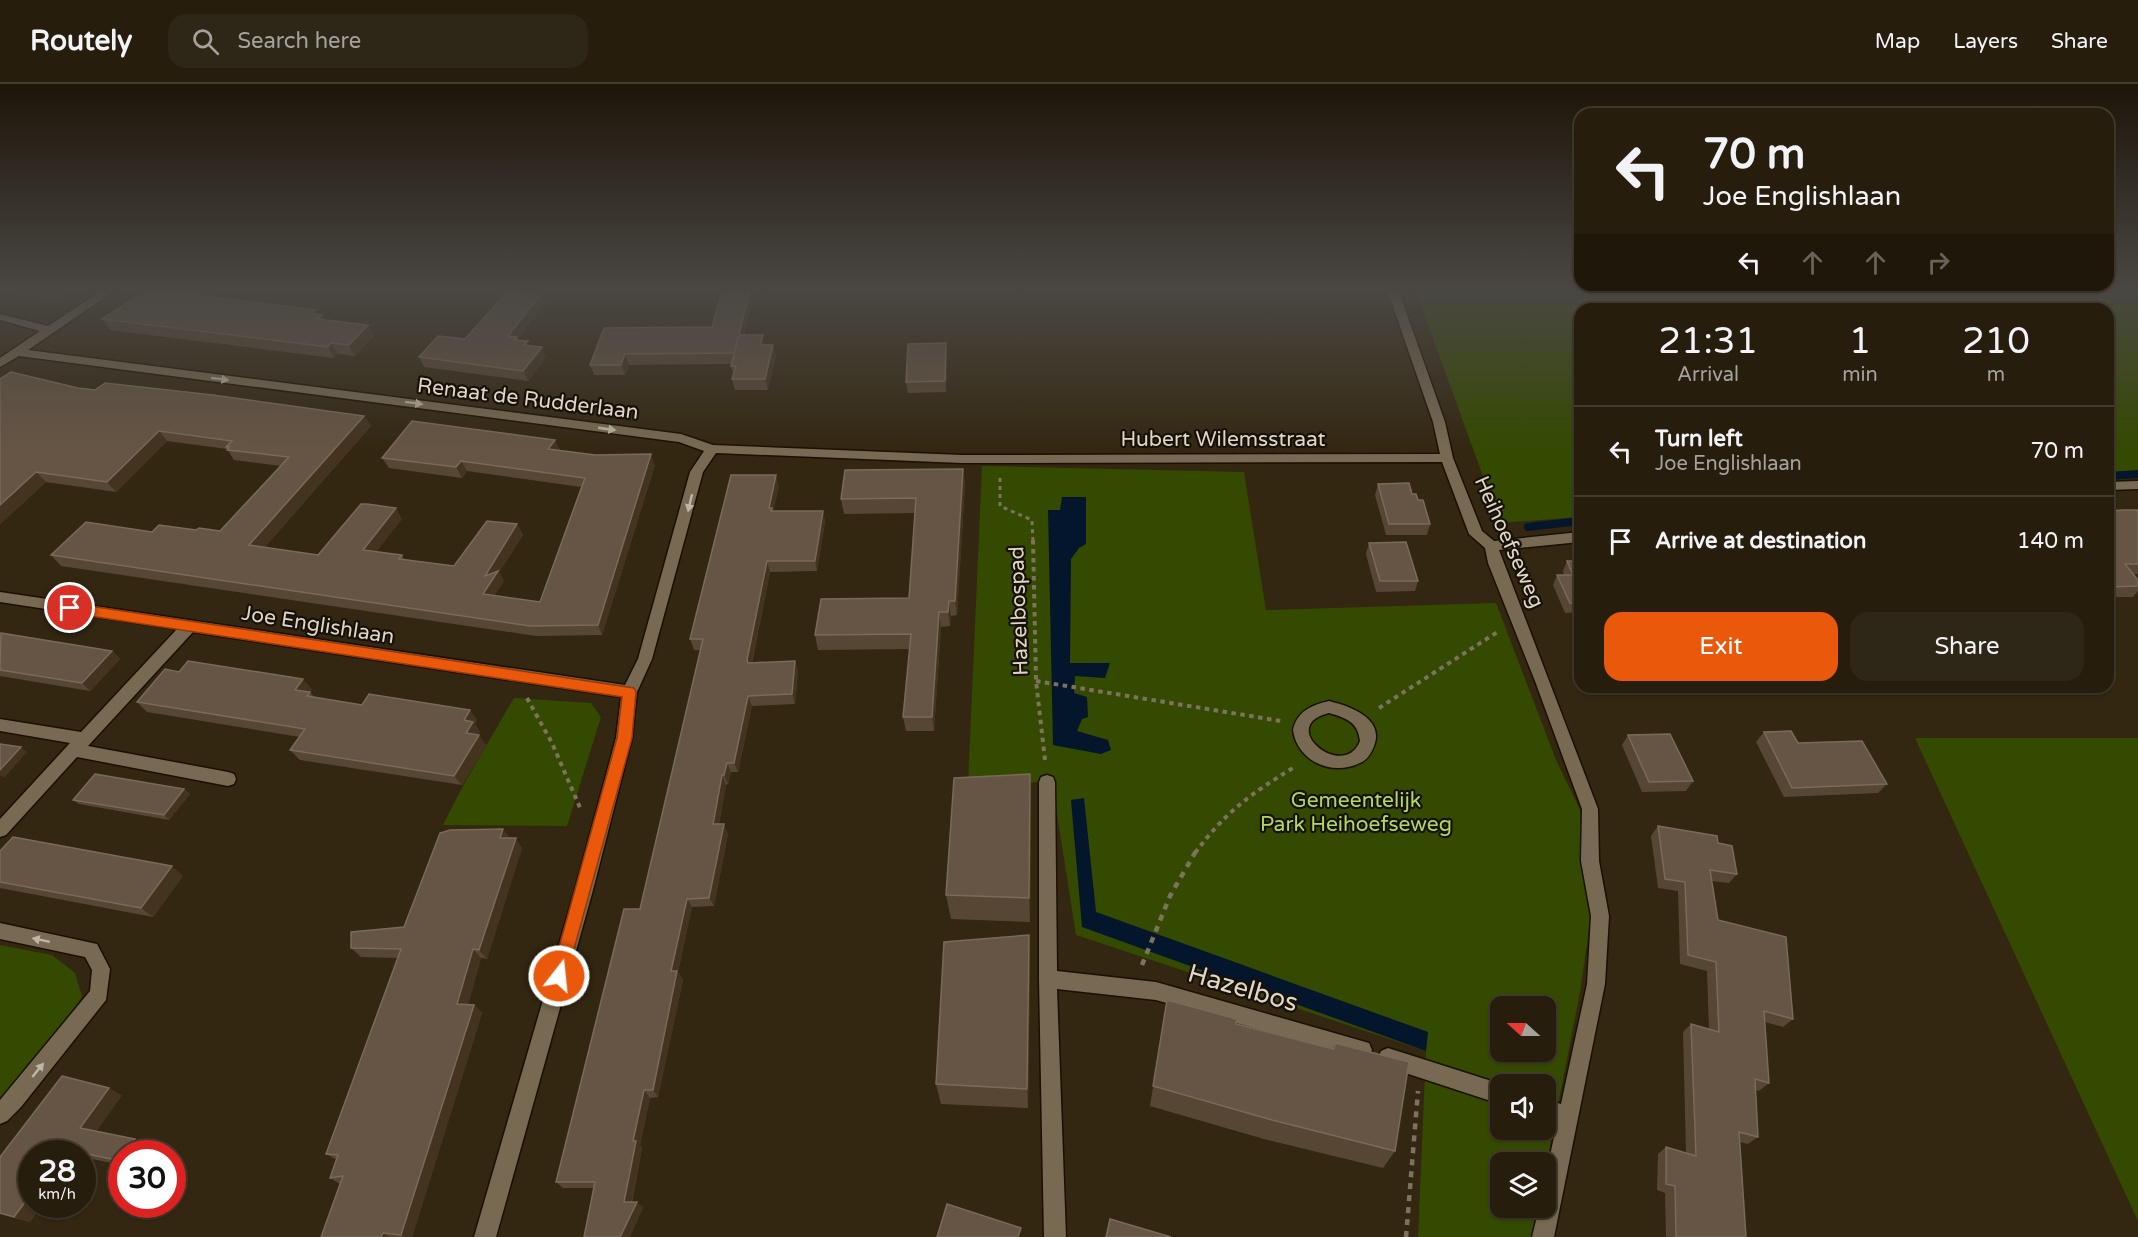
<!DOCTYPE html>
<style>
:root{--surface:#261d0d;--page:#2e2616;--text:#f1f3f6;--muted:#a4a29d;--line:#423b2e;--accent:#ea580c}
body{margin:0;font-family:"Varela Round",sans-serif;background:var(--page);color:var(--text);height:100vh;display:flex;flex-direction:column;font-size:22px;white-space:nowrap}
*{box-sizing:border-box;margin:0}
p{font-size:20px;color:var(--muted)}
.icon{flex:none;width:33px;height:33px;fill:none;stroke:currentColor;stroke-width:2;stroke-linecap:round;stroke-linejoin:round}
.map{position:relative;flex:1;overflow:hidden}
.details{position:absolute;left:1574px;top:219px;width:540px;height:390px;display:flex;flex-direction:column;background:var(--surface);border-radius:18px;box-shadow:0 2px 4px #0004,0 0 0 2px var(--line)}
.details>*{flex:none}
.guide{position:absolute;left:1574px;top:24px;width:540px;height:183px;border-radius:18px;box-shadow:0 2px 4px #0004,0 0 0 2px var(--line);background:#261d0d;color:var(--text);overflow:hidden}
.needle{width:39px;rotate:291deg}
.fabs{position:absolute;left:1490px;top:912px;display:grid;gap:12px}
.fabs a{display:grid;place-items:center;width:66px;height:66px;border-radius:12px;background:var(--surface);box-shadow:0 2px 4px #0004,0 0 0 2px var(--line);font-size:30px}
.speed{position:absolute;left:18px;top:1056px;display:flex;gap:12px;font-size:30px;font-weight:700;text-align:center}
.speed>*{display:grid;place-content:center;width:78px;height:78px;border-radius:50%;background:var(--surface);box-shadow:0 2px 4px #0004,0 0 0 2px var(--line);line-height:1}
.speed small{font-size:15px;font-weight:400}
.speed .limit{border:9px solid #d22;background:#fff;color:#111}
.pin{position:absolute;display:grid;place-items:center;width:51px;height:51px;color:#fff;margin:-26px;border:3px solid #fff;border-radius:50%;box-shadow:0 2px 6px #0007}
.me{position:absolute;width:66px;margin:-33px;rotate:16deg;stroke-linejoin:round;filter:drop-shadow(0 0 4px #0008)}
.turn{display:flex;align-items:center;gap:21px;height:126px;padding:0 30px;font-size:27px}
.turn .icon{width:78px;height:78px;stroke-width:2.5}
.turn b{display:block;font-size:42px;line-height:51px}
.lanes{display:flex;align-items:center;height:57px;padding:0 30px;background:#0003;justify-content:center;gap:30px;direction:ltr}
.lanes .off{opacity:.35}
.eta{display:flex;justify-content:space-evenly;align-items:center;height:102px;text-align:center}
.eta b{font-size:36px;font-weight:600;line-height:42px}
.action{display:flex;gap:12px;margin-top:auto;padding:12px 30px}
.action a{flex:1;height:69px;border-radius:18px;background:var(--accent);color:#fff;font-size:24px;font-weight:600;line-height:69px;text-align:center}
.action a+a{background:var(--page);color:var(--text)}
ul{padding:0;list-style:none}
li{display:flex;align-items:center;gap:18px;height:90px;padding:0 30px;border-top:2px solid var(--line)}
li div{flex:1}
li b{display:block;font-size:22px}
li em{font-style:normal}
header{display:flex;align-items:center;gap:36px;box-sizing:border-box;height:84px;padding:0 30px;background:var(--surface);border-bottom:2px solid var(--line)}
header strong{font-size:28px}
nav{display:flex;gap:33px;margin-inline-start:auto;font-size:21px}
.search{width:420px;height:54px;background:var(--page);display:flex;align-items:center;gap:15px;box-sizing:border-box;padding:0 21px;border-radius:18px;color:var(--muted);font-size:22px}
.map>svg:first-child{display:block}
.green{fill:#344a00;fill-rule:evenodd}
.water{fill:#04162c}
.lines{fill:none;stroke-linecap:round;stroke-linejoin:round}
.stream{stroke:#04162c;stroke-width:8}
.minor-casing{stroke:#1b1000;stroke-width:3}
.path-far2{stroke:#7d7260;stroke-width:3;stroke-dasharray:4 4;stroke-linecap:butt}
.path-far1{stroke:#7d7260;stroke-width:4;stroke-dasharray:4.5 4.5;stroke-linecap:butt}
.path{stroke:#7d7260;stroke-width:4.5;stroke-dasharray:6 6;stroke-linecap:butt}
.minor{fill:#786a52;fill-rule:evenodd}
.wall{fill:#584634}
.shaded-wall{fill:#43331f}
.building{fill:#654;stroke:#796a59;stroke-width:1.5}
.oneway{fill:#bfb6a5}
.route{fill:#ea580c;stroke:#983908;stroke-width:1.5}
.labels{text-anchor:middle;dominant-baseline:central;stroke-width:4.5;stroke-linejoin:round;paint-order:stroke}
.street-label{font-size:21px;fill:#ded6c9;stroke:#171108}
.park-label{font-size:21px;fill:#add961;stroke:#171108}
.near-street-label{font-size:26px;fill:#ded6c9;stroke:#171108}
</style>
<header>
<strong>Routely</strong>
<div class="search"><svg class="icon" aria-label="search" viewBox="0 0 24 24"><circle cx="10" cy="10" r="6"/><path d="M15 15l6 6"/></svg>Search here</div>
<nav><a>Map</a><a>Layers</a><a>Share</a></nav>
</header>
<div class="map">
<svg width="2138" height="1153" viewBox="0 0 2138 1153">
<rect width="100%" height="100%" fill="#332711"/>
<g class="green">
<polygon points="1415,205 2138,205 2138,388 2108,390 2108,225 1580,225 1579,433 1500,439"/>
<path d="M982,382L1244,388L1266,526L1496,519L1556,676L1580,726L1592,825L1580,908L1545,1088V1078H1500V1124H1538L1532,1153H1418L1426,967L1076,851L1052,698L968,700ZM1500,922H1545V968H1500ZM1500,1000H1545V1046H1500Z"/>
<polygon points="514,614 591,619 601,633 567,742 443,741 465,698"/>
<polygon points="1915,654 2138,654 2138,1137"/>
<polygon points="0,861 52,871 75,889 82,912 65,941 0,1016"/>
</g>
<g class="water">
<polygon points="1062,413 1086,413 1086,460 1079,464 1071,475 1070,579 1110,579 1105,594 1075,592 1074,609 1087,613 1088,633 1082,635 1077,647 1108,656 1111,666 1101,670 1053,661 1048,426 1060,426"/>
<polygon points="1084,714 1096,828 1428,948 1426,967 1082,843 1071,716"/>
</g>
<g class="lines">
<g class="stream">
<polyline points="2108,392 2138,390"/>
<polyline points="1528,443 1580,437"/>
</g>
<defs>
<g id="minor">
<polygon points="104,205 117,205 28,266 681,350 713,361 962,371 1440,370 1433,338 1387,205 1398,205 1445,338 1453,374 1482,447 1494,457 1580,448 1580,458 1499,466 1598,725 1599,777 1609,832 1605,900 1554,1153 1532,1153 1539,1124 1545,1124 1545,1095 1557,1039 1545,1035 1545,1015 1561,1020 1587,900 1591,832 1581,777 1582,725 1535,597 1488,479 1485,464 1469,450 1442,378 962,379 716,369 703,388 652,575 637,608 632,654 593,806 496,1153 474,1153 575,806 616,654 621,613 193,548 88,662 228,688 234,690 236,695 234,700 228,702 77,673 6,751 0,753 0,735 70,659 0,647 0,635 81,648 177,545 0,518 0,508 625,601 638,575 690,388 704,367 679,358 19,272 0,283 0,274 40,247 0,236 0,230 48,242"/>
<polygon points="2138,397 2138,405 2108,406 2108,398"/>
<path d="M1329,617C1349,622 1385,634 1374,662C1371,670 1367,676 1360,679C1332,693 1297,677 1293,646C1297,627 1312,621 1329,617ZM1329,629C1346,634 1358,638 1360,657C1344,698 1275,642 1329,629Z"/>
<polygon points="1047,691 1053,693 1055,698 1057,887 1156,898 1362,957 1369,959 1372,966 1369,973 1362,975 1156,916 1057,905 1066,1153 1044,1153 1039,895 1039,698 1041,693"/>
<polygon points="0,839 97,860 110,885 106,916 21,1023 7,1037 0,1040 0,1016 90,907 92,886 85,873 0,855"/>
<polygon points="1388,964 1501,1000 1500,1020 1381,981 1378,974 1381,967"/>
</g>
</defs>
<use href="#minor" class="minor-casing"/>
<polyline class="path-far2" points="1000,394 1000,422 1032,436 1033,458"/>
<g class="path-far1">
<polyline points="1033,456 1036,597 1045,676"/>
<polyline points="1036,597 1281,637"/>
<polyline points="527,614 552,659 581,726"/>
<polyline points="1379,624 1499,547"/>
<path d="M1195,769C1226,727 1252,709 1296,682"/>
</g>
<g class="path">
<polyline points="1142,881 1170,812 1196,767"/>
<polyline points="1406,1153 1418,1007"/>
</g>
<use href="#minor" class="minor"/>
</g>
<g class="wall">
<polygon points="12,205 71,205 52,216"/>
<polygon points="149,205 223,205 214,213 322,231 325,236 374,252 355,272 338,270 334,274 110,246 102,235"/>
<polygon points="750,207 752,218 744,251 765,261 773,261 776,272 768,306 735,306 732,295 733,291 731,282 732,280 629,281 625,291 594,291 590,281 712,243"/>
<polygon points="541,210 545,220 518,254 518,256 530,262 546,273 528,297 424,283 419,273 465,255"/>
<polygon points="946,259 947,270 946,308 908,309 906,298"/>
<polygon points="78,304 364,332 371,342 264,464 318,471 402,435 376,467 402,471 404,475 454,482 517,440 523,451 499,488 504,497 494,512 540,518 581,403 467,387 462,394 389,384 382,374 560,366 655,381 602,551 536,552 61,482 51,471 152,448 196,446 220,447 281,382 234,376 227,365 167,357 116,408 46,398 0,440"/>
<polygon points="963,385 965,400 957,531 951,532 950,542 941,543 934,647 906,647 903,633 910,565 818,566 815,551 909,514 915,429 844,430 841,415"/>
<polygon points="1378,400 1418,416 1430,440 1427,451 1386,451 1375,411"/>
<polygon points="779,402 773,427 823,427 825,437 817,487 770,488 752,579 795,577 798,587 795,620 752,622 738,688 731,688 728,700 726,701 719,740 728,750 714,822 692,823 678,888 683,896 658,1013 650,1014 640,1061 642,1064 632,1118 643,1123 630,1153 584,1153 594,1104 563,1104 556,1098 640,825 701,566 694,566 690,555"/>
<polygon points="2138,426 2138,490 2133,490 2138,496 2138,507 2133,513 2108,513 2108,427"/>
<polygon points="1369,459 1418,497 1415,507 1376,508 1366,470"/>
<polygon points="1567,477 1580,477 1580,528 1565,529 1553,501 1557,491 1564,491 1563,487"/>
<polygon points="0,550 112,567 120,575 90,607 0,592"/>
<polygon points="179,588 312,605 310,608 314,613 362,621 470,626 477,636 475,640 480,648 478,651 486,661 462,701 300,676 290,666 300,653 147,628 137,618"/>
<polygon points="1764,648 1798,659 1887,700 1878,709 1784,713 1756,658"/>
<polygon points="1628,651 1693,697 1686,707 1642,708 1622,661"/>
<polygon points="1030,690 1031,716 1030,838 951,835 946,811"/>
<polygon points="184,705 190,710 169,736 79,720 73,716"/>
<polygon points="1658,742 1718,759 1737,790 1729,799 1712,797 1718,836 1793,935 1783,943 1765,938 1769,999 1759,1007 1755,1005 1758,1053 1748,1060 1740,1058 1746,1153 1666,1153 1665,1109 1657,1106 1658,1070 1666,1063 1686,1069 1683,948 1691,940 1709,945 1707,887 1680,880 1678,807 1658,804 1651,752"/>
<polygon points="510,754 522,764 487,875 481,874 468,921 474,921 482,929 412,1153 321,1153 340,1100 330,1094 337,1076 326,1070 398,874 361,873 351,864 404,843"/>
<polygon points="0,767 183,792 153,833 0,804"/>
<polygon points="1030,874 1028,1024 941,1020 936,1000"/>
<polygon points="1167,916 1236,940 1332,965 1335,959 1395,1067 1383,1084 1264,1055 1150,1022"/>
<polygon points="122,1011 96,1047 148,1062 144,1070 122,1070 122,1081 82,1073 82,1070 32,1070 32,1120 43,1120 30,1138 0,1130 0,1073"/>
</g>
<g class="shaded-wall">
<polygon points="50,205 71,205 52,216 45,208"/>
<polygon points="204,205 223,205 205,222 197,211"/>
<polygon points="750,207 752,218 737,280 734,269"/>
<polygon points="541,210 545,220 518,254 521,263 508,252"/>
<polygon points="315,226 319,233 322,231 328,241 324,246 311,229"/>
<polygon points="368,241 374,252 355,272 349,261"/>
<polygon points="763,251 765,262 760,261"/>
<polygon points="331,259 338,270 334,274 328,263"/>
<polygon points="946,259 947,270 946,308 945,297"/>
<polygon points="773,261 776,272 768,306 765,295"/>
<polygon points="542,263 546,273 528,297 523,287"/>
<polygon points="625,270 629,281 625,291 621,281"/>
<polygon points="364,332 371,342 257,472 249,461"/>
<polygon points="159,347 167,357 116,408 107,398"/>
<polygon points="555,356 560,366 548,365"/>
<polygon points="651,370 655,381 602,551 598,541"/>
<polygon points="461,377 467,387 462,394 456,383"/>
<polygon points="963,385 965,400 957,531 955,517"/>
<polygon points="36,388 46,398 0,440 0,421"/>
<polygon points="776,391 779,402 773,428 769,424"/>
<polygon points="396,424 402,435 370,476 363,466"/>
<polygon points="823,427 825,437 817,487 815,477"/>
<polygon points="517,440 523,451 499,488 504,497 489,520 483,510 485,492"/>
<polygon points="767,477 770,488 750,586 747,576"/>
<polygon points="949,517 951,532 950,542 948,528"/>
<polygon points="939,528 941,543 934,647 932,633"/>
<polygon points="112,567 120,575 90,607 82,599"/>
<polygon points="795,577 798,587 795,620 792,610"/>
<polygon points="303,595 312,605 304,616 295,606"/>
<polygon points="748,612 752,622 738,688 734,679"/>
<polygon points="470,626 477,636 475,640 480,648 473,659 466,649 464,636"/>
<polygon points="479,651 486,661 462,701 454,692"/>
<polygon points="21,663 27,668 4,694 0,691 0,686"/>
<polygon points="727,679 731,688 728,700 724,691"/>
<polygon points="1030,690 1031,716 1030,838 1029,814"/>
<polygon points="722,691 726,701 717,750 713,740"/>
<polygon points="184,705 190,710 169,736 164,731"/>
<polygon points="724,740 728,750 714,822 709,814"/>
<polygon points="503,745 510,754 500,754"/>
<polygon points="516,754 522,764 487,875 479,866"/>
<polygon points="172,782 183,792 153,833 141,824"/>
<polygon points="687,815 692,823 678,888 683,896 658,1013 653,1006 671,887"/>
<polygon points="1029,851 1030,874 1028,1024 1027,1005"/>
<polygon points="473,865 481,874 466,928 457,920"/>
<polygon points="474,921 482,929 412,1153 405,1153 401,1151"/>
<polygon points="109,1004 122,1011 94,1051 80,1044"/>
<polygon points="644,1006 650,1014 640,1061 642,1064 630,1124 624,1118 633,1057"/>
<polygon points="135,1055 148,1062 144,1070 126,1070"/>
<polygon points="64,1065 73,1070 61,1070"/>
<polygon points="32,1109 32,1120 43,1120 30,1138 14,1133"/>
<polygon points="637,1118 643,1123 630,1153 620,1153"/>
<polygon points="383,1149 390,1153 381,1153"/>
</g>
<g class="building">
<polygon points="36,205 50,205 45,208"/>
<polygon points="149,205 204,205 197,211 315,226 311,229 322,231 317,235 368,241 349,261 331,259 328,263 102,235"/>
<polygon points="509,206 541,210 508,252 517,253 515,256 528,257 524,261 542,263 523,287 419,273 438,252 465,255"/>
<polygon points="750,207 734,269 625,270 621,281 590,281 604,244 712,243 722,208"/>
<polygon points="739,251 763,251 760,261 773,261 765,295 732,295 736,282 731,282"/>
<polygon points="946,259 945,297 906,298 908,260"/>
<polygon points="11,288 78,304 95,306 105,299 213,311 364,332 249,461 318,471 361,420 367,420 396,424 363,466 402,471 399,475 454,482 487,437 517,440 485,492 498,487 483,510 540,518 585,394 461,377 456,383 382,374 412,337 555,356 548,365 595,371 651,370 598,541 530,542 51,471 86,438 152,448 159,441 196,446 199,444 220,447 289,373 227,366 229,363 226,363 232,357 159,347 107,398 36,388 0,421 0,295"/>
<polygon points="963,385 955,517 949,517 948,528 939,528 932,633 903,633 911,550 815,551 821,515 909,514 916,414 841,415 845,386"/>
<polygon points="731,391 776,391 769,424 772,424 771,427 823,427 815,477 767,477 747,576 748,579 795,577 792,610 748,612 734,679 727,679 724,691 722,691 713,740 724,740 709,814 687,815 671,887 677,887 653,1006 644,1006 633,1057 636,1057 624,1118 637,1118 620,1153 584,1153 595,1098 556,1098 624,825 640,825 703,555 690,555"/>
<polygon points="1409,399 1412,410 1416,410 1418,416 1423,416 1430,440 1389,440 1378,400"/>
<polygon points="2124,426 2138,426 2138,480 2125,480 2138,496 2138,502 2110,503 2108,500 2108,427"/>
<polygon points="1406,458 1418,497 1380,497 1369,459"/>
<polygon points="1567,477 1580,477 1580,519 1570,519 1557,491 1573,491"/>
<polygon points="1,549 112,567 82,599 0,586"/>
<polygon points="188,577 303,595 295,606 310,608 307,612 362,621 369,610 470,626 464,636 473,638 466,649 479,651 454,692 290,666 305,645 137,618 165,585 179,588"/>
<polygon points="1791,647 1798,659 1862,657 1887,700 1792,704 1764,648"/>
<polygon points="1670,650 1693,697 1649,698 1628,651"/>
<polygon points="0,660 21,663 0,686"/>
<polygon points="95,690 184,705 164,731 73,716"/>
<polygon points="1030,690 1029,814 946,811 954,694"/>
<polygon points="1658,742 1717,752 1718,759 1732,762 1737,790 1710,786 1718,836 1786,853 1793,935 1764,927 1769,999 1755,995 1758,1053 1739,1048 1746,1153 1676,1153 1675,1102 1666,1100 1666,1063 1696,1072 1691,940 1719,948 1716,878 1688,871 1685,798 1665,795"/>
<polygon points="503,745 500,754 516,754 479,866 473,865 457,920 474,921 401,1151 383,1149 381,1153 321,1153 343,1092 330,1094 338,1071 326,1070 401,865 351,864 351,848 404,843 440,749 450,746"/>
<polygon points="13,753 172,782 141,824 0,798 0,767"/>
<polygon points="1029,851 1027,1005 936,1000 944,858"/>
<polygon points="1167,916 1237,935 1236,940 1334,965 1335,959 1409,978 1395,1067 1272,1036 1153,1002"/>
<polygon points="62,992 109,1004 80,1044 135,1055 126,1070 122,1070 121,1077 64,1065 61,1070 32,1070 32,1109 14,1133 0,1129 0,1073"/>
<polygon points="947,1120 1021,1144 1018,1153 937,1153"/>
<polygon points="1110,1135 1171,1153 1106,1153"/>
</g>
<defs><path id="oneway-solid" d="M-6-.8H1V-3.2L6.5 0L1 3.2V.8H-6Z" transform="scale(1.5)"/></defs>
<g class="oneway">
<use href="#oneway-solid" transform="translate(220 295) rotate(7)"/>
<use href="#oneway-solid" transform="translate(414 319) rotate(7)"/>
<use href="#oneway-solid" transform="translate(607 345) rotate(8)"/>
<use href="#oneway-solid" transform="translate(690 419) rotate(103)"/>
<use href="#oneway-solid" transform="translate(41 856) rotate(-168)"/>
<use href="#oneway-solid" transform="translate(38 986) rotate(-51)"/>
</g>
<linearGradient id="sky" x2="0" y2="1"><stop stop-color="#1c1509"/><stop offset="0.56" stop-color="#4a4743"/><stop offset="1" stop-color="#4a4743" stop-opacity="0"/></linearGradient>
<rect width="2138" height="367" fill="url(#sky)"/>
<polygon class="route" points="70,519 634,604 636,608 632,654 565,898 559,900 553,898 551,892 617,654 622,613 70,529 64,524"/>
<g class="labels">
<g class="street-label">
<text transform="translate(528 315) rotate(7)">Renaat de Rudderlaan</text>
<text x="1223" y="355">Hubert Wilemsstraat</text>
<text transform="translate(1509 458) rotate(66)">Heihoefseweg</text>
<text transform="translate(1019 527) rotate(-92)">Hazelbospad</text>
<text transform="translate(318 541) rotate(9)">Joe Englishlaan</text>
</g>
<g class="park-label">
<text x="1356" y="716">Gemeentelijk<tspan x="1356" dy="24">Park Heihoefseweg</tspan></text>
</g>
<g class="near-street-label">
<text transform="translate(1243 904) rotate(16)">Hazelbos</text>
</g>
</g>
</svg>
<div class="fabs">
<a><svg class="needle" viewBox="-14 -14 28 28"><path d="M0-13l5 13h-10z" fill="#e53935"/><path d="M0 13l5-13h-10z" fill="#a4a29d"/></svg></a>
<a><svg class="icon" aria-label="sound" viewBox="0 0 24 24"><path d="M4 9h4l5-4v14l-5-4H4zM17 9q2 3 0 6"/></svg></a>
<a><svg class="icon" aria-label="layers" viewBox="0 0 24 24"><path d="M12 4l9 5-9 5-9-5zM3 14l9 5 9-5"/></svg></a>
</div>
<div class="speed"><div>28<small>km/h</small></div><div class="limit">30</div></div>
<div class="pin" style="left:70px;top:524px;background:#d93025"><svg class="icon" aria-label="arrive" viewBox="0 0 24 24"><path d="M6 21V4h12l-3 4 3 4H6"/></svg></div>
<svg class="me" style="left:559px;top:892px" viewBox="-20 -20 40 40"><circle r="17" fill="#ea580c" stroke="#fff" stroke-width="3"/><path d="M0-11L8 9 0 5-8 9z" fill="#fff"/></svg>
<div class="guide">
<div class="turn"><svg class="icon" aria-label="left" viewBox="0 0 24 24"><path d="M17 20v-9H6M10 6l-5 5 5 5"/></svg><div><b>70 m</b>Joe Englishlaan</div></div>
<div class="lanes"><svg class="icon" aria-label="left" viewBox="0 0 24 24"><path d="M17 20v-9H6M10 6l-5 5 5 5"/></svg><svg class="icon off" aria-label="ahead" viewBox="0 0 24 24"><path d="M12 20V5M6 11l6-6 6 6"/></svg><svg class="icon off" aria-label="ahead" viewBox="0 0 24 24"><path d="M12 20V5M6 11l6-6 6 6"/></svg><svg class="icon off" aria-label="right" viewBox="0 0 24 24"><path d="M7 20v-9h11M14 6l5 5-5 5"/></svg></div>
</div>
<section class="details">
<div class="eta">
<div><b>21:31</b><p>Arrival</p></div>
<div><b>1</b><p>min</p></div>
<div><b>210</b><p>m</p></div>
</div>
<ul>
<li><svg class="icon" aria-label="left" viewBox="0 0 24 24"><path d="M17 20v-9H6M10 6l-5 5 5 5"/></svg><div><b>Turn left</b><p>Joe Englishlaan</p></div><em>70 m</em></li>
<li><svg class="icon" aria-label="arrive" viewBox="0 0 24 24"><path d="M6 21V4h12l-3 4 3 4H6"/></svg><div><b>Arrive at destination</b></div><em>140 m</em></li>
</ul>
<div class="action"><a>Exit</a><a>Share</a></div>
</section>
</div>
